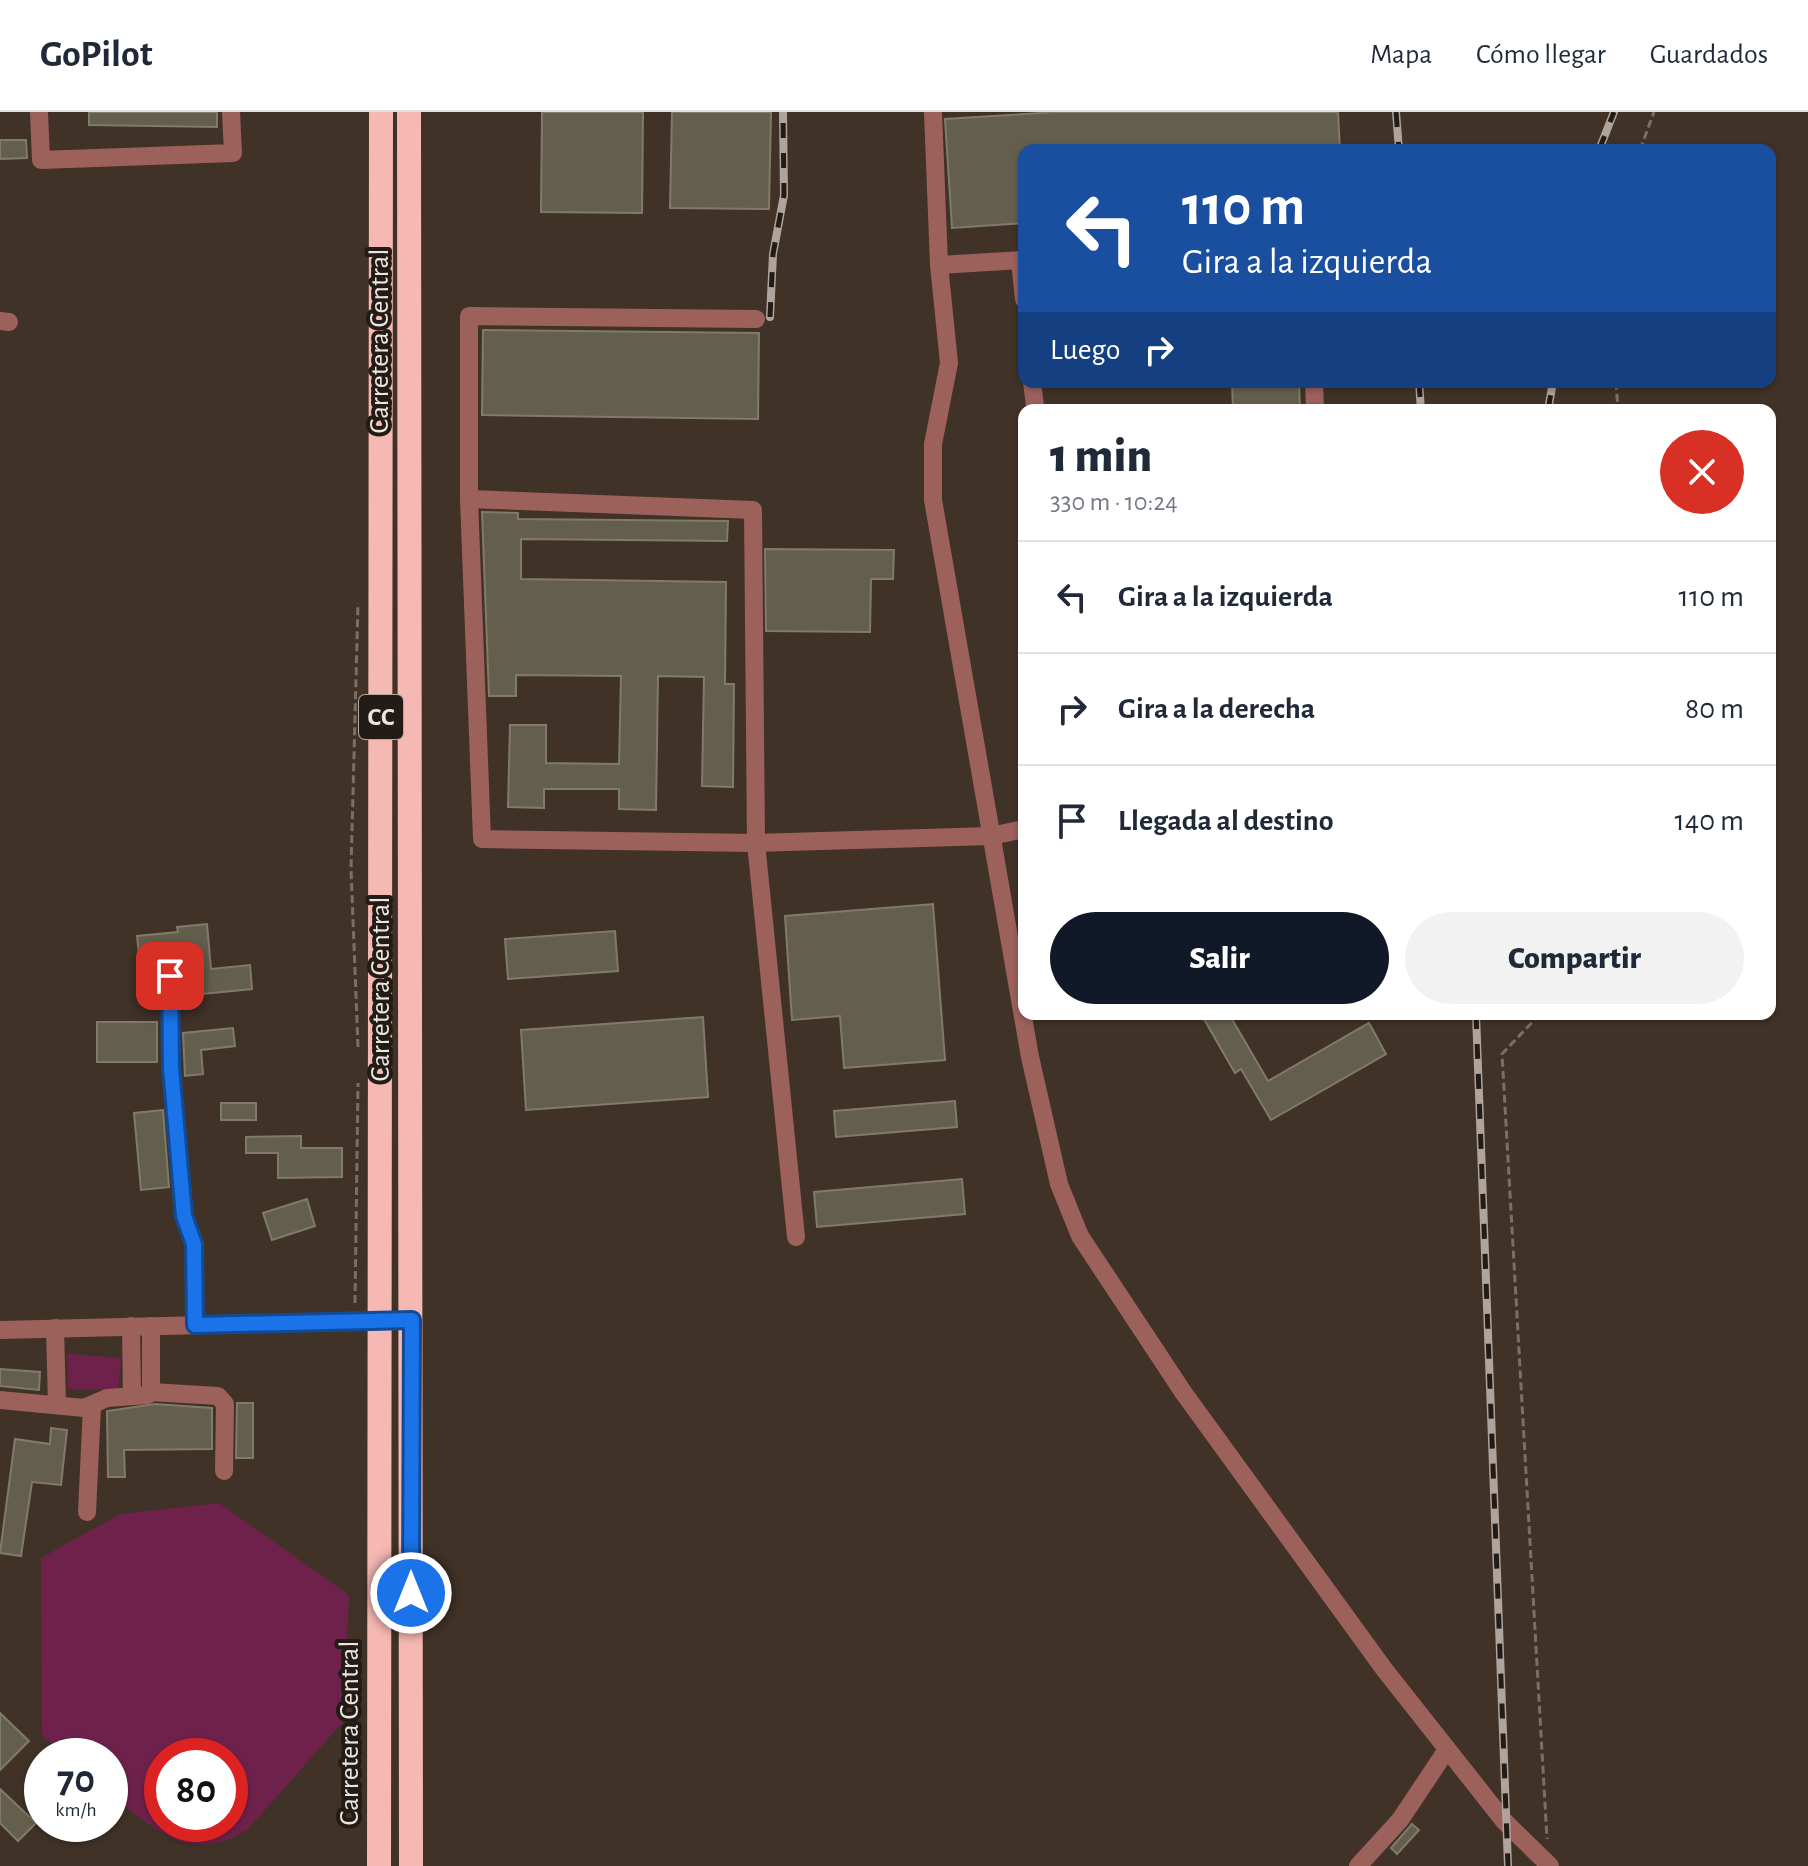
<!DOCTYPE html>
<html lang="es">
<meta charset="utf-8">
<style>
:root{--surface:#fff;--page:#f2f2f3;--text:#1f2937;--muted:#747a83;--line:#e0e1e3;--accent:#111827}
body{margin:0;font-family:"Alegreya Sans",sans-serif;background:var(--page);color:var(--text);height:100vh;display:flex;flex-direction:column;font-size:30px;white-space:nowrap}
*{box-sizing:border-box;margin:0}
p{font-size:26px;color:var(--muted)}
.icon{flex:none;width:44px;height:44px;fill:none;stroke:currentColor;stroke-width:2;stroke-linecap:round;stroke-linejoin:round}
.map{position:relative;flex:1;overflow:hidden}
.panel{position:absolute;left:1018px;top:292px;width:758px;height:616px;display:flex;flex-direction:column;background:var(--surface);border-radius:16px;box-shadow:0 2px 6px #0004}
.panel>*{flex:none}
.top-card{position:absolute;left:1018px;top:32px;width:758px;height:244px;border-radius:16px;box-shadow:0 2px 6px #0004;background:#1a4fa0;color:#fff;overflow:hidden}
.speed{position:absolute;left:24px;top:1626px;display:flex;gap:16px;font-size:40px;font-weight:700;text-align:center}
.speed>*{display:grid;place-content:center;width:104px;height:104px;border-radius:50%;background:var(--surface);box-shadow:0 2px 6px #0004;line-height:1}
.speed small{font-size:20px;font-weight:400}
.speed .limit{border:12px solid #d22;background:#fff;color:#111}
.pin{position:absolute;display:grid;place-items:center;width:68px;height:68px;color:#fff;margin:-34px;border-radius:16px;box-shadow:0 4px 12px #0006}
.me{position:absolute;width:88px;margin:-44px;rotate:0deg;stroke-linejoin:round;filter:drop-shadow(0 0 6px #0008)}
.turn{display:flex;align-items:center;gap:28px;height:168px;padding:0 32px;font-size:36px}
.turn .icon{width:104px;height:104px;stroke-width:2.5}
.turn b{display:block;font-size:56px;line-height:68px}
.then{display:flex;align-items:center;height:76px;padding:0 32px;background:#0003;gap:16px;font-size:30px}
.round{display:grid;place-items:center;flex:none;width:84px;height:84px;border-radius:42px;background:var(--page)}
.overview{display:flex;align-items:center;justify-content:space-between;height:136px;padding:0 32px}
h1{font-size:48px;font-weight:800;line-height:60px}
.button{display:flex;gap:16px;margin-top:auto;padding:16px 32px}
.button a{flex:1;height:92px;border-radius:48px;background:var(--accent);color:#fff;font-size:32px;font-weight:800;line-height:92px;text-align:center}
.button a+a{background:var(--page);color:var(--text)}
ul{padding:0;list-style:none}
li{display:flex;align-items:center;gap:24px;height:112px;padding:0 32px;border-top:2px solid var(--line)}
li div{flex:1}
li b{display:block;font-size:30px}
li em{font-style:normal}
header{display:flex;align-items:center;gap:48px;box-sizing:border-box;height:112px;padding:0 40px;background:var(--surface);border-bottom:2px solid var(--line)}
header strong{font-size:38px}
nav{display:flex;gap:44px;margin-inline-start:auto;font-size:28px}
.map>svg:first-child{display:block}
.green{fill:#6e224b;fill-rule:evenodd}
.building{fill:#645f4d;stroke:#807b68;stroke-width:2}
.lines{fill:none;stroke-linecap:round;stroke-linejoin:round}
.path{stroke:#7b6f65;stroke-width:3;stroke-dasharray:8 4;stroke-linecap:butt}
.minor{stroke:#9d615c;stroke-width:18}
.highway{stroke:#f5b8b2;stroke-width:24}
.rail-casing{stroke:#afa49c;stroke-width:8}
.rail{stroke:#221b16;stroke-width:5;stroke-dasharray:15;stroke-linecap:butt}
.route-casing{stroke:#114b97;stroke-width:20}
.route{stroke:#1a73e8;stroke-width:14}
.labels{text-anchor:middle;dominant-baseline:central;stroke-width:8;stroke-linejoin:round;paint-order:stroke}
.shield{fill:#221b16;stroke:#b0a8a1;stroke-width:2}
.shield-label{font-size:26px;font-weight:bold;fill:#ede4dd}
.street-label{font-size:28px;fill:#ede4dd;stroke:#221b16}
</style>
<header>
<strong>GoPilot</strong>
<nav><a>Mapa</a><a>Cómo llegar</a><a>Guardados</a></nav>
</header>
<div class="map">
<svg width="1808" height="1754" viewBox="0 0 1808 1754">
<rect width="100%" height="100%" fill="#403227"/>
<g class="green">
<polygon points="68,1242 121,1246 118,1278 68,1277"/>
<path d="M219,1391L349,1483L343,1610L248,1717C192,1754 154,1719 110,1681V1644H66L42,1623L41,1446L120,1402ZM162,1644H230V1712H162Z"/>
</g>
<g class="building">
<polygon points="89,0 217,0 217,15 89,13"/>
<polygon points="542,0 643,0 642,101 541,100"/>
<polygon points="672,0 771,0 769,97 670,96"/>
<polygon points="1056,0 1338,0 1340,38 1024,38 1024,111 952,116 945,7"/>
<polygon points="0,28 26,28 27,46 0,47"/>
<polygon points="483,218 759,221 758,307 482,303"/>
<polygon points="1232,270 1299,270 1300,298 1233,298"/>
<polygon points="482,400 518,401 518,407 728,409 727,429 521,427 521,467 726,470 725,572 734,572 733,675 702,674 704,565 658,564 656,698 619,697 619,677 544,677 544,696 508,695 510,613 546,613 546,651 619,652 621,564 516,563 516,584 489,584"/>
<polygon points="765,437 894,438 893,467 871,467 870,520 766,519"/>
<polygon points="933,792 945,948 844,956 840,904 792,908 785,804"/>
<polygon points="207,812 211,857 250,853 252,877 192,883 189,853 158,854 158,859 141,861 137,824 178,820 177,815"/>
<polygon points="615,819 618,859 508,867 505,827"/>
<polygon points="1201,902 1229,902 1268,969 1369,911 1386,942 1271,1008 1241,957 1235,961"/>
<polygon points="703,905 708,985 526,998 521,918"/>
<rect x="97" y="910" width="60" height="40"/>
<polygon points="233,916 235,934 201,938 203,962 185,964 183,921"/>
<polygon points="955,989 957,1015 836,1025 834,999"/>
<rect x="221" y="991" width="35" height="17"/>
<polygon points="163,998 169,1075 141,1078 134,1001"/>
<polygon points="301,1024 301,1036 342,1036 342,1065 278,1066 278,1041 246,1041 246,1025"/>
<polygon points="962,1067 965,1102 817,1115 814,1080"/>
<polygon points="307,1087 315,1114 272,1128 263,1101"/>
<polygon points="0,1257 40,1260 39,1278 0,1274"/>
<polygon points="237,1291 253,1291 253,1346 236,1346"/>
<polygon points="155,1292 212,1296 212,1337 124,1338 125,1365 108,1365 107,1299"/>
<polygon points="51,1316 67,1318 61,1373 32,1370 21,1444 0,1441 15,1327 50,1332"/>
<polygon points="0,1601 29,1629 0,1658"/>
<polygon points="0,1677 36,1711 18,1729 0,1711"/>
<polygon points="1412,1712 1419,1718 1397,1742 1391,1736"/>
</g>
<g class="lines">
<g class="path">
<polyline points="1640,38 1654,0"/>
<polyline points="1616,270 1618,298"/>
<polyline points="1540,902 1502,942 1547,1727"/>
<polyline points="358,935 351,757 358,491"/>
<polyline points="355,1191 358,971"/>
</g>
<g class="minor">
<polyline points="39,0 41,48 233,41 231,0"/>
<polyline points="933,0 939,153 949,251 933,332 933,388 1030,945 1059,1072 1080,1124 1183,1280 1384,1557 1504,1709 1550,1754"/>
<polyline points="1020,149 1024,187"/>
<polyline points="939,153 1024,148"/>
<polyline points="756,207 469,204 469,387 482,727 756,731 991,724 1024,717"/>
<polyline points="0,209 9,210"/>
<polyline points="1032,270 1035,294"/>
<polyline points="1314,270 1315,298"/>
<polyline points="469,387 753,398 756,731 796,1125"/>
<polyline points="170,864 171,956 184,1104 194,1132 195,1213"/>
<polyline points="131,1214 132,1284"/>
<polyline points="55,1216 57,1293"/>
<polyline points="0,1218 412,1208"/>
<polyline points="151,1280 218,1284 225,1292 224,1359"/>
<polyline points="0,1288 84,1296 107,1286 148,1283 151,1280 151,1214"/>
<polyline points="87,1400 92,1294"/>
<polyline points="1358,1754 1400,1708 1446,1639"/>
</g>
<g class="highway">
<polyline points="409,0 411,1754"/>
<polyline points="379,1754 381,0"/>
</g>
<defs>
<g id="rail">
<polyline points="1396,0 1399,38"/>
<polyline points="1599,38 1614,0"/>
<polyline points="770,205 773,142 784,83 783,0"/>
<polyline points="1419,270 1421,298"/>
<polyline points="1548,298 1553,270"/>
<polyline points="1476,902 1508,1754"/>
</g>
</defs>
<use href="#rail" class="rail-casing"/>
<use href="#rail" class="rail"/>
</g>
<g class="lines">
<defs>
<polyline id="route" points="170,864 171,956 184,1104 194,1132 195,1213 412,1208 411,1481"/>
</defs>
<use href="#route" class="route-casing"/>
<use href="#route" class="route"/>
</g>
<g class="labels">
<rect class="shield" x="359" y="583" width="44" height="44" rx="6"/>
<g class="shield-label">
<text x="381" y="605">CC</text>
</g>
<g class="street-label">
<text transform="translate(380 229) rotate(-90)">Carretera Central</text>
<text transform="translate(381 877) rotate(-90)">Carretera Central</text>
<text transform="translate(350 1621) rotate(-90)">Carretera Central</text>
</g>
</g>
</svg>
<div class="speed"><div>70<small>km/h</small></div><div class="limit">80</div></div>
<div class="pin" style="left:170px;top:864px;background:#d93025"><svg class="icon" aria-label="arrive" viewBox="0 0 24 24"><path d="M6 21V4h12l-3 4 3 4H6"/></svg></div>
<svg class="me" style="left:411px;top:1481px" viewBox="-20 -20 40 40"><circle r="17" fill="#1a73e8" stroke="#fff" stroke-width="3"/><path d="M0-11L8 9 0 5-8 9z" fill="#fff"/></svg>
<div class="top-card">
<div class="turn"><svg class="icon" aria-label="left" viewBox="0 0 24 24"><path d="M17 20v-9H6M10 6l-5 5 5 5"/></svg><div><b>110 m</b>Gira a la izquierda</div></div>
<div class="then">Luego<svg class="icon" aria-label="right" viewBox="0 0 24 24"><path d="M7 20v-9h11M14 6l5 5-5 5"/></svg></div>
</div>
<section class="panel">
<div class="overview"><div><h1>1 min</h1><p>330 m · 10:24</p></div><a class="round" style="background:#d93025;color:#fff"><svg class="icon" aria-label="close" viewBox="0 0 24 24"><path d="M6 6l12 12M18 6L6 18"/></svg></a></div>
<ul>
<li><svg class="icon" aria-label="left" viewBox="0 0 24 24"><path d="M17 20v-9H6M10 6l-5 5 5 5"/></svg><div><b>Gira a la izquierda</b></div><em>110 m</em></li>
<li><svg class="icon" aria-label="right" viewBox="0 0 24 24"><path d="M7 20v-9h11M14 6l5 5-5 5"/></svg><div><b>Gira a la derecha</b></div><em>80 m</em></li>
<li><svg class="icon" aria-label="arrive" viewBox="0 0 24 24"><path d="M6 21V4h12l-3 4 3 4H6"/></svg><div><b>Llegada al destino</b></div><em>140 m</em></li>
</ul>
<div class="button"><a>Salir</a><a>Compartir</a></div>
</section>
</div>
